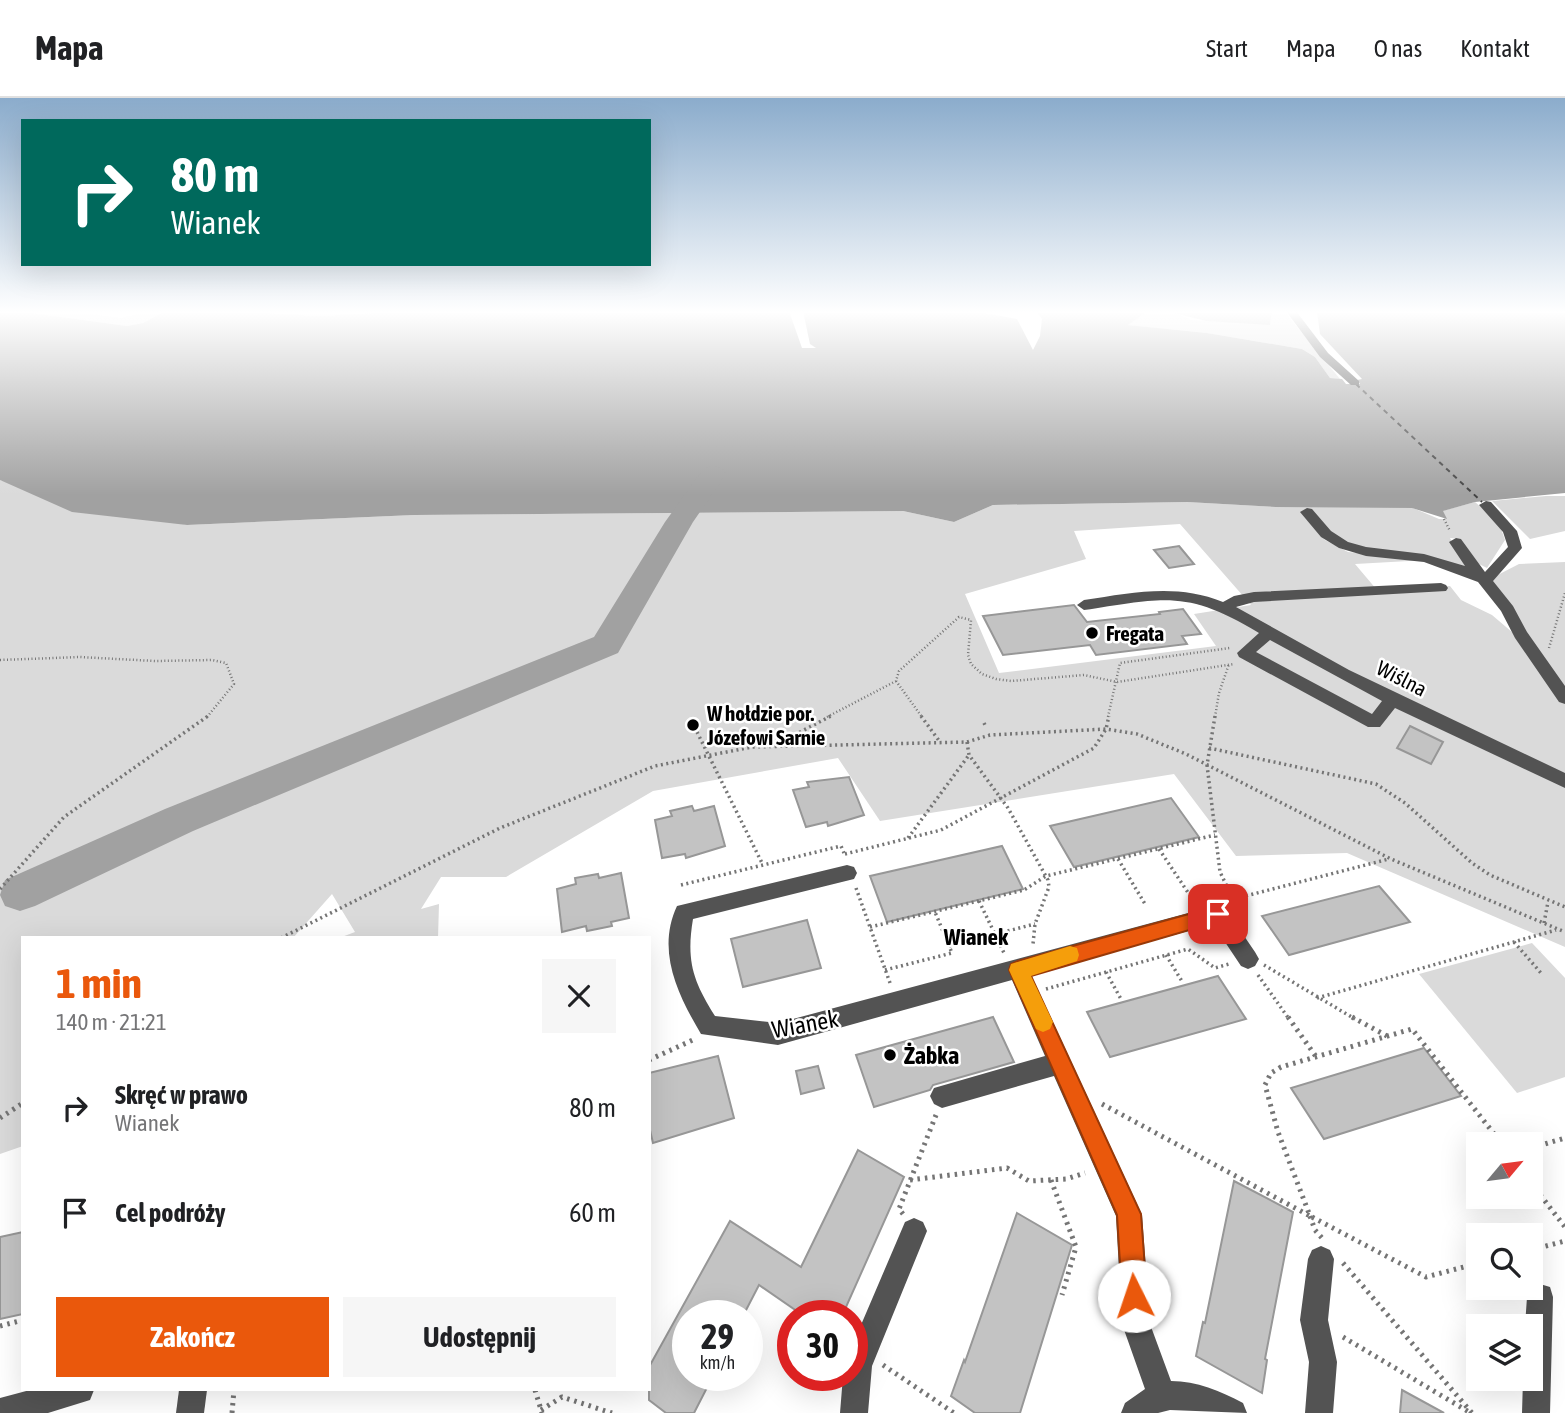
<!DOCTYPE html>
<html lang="pl">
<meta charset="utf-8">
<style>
:root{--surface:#fff;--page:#f6f6f6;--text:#202124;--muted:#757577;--line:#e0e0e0;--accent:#ea580c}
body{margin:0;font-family:"Asap Condensed",sans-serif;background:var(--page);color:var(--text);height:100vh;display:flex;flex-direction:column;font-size:26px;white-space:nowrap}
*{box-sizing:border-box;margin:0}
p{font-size:23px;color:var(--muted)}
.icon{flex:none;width:38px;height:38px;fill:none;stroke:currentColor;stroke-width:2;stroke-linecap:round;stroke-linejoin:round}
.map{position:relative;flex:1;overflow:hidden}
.drawer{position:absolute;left:21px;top:838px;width:630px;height:455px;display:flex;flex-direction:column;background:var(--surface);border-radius:0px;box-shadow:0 7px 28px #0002}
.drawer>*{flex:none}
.guide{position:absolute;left:21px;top:21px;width:630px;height:147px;border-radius:0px;box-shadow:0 7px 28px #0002;background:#00695c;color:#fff;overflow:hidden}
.needle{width:46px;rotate:61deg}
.buttons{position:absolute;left:1466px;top:1034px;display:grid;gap:14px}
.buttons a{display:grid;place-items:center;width:77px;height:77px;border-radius:0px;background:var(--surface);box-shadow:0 7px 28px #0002;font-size:35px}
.speed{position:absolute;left:672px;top:1202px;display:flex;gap:14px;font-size:35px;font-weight:700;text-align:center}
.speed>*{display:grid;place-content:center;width:91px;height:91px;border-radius:50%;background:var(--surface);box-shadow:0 7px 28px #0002;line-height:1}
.speed small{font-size:18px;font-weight:400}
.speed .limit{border:10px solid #d22;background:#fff;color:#111}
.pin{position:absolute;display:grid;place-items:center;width:60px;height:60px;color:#fff;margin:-30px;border-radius:14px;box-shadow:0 4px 10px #0006}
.me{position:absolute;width:77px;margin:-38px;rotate:356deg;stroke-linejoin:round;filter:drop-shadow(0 0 5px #0008)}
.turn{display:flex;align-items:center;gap:24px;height:147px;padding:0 35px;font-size:32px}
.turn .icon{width:91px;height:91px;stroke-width:2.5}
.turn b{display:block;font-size:49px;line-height:60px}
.round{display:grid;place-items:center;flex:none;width:74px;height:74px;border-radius:0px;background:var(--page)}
.overview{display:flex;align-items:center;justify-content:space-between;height:119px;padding:0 35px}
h1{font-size:42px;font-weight:700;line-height:52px;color:var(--accent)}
.button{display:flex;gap:14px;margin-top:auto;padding:14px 35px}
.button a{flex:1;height:80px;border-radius:0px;background:var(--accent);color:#fff;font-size:28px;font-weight:700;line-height:80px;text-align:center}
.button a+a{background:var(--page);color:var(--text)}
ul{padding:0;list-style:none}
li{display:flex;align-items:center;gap:21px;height:105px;padding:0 35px}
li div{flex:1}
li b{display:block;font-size:26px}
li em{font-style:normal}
header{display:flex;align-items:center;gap:42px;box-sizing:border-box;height:98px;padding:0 35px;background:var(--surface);border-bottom:2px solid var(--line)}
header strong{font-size:33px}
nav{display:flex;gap:38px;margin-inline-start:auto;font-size:24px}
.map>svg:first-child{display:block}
.green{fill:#dadada;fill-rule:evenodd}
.water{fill:#a1a1a1}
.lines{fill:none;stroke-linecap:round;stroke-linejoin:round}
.river{fill:#a1a1a1;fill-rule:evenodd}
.ferry{stroke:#424242;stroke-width:2;stroke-dasharray:5 4.5;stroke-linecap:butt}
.building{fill:#c3c3c3;stroke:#979797;stroke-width:2}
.path-far2{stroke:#757575;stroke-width:2.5;stroke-dasharray:1 2.5;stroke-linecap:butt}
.path-far1{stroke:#757575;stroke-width:3.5;stroke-dasharray:2 3.5;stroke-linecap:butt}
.path{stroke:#757575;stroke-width:5;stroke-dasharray:2.5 5;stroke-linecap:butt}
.minor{fill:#535353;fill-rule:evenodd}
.route{fill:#ea580c;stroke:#983908;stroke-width:2}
.slow{fill:#f59e0b}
.poi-dot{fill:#000;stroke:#fff;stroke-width:2.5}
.labels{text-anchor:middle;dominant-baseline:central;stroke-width:5;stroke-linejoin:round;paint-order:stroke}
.poi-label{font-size:21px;font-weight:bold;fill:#000;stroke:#fff;text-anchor:start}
.street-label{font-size:21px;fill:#000;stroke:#fff}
.neighbourhood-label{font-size:23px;font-weight:bold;fill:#000;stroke:#fff}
.near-street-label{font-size:24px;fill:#000;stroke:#fff}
.near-poi-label{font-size:24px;font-weight:bold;fill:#000;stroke:#fff;text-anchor:start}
</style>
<header>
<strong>Mapa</strong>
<nav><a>Start</a><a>Mapa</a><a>O nas</a><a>Kontakt</a></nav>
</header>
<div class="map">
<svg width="1565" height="1315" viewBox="0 0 1565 1315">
<rect width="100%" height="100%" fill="#fff"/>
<g class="green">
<polygon points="18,213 68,213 121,220 148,213 165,213 143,225 127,228"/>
<polygon points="233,213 409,213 320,218"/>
<polygon points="1148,213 1178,216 1191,222 1270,226 1272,213 1284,213 1340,281 1330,280 1315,259 1302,251 1207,235 1127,227"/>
<path d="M0,382L187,427L414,417L903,413L954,424L993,407L1187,404L1276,409L1381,408L1413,410L1439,421H1446L1442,413L1475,404L1499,425L1505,442L1487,470L1479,466L1461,441L1450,440L1466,469L1351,448L1308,423L1325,442L1348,454L1427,462L1355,466L1377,492L1450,488L1461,502L1492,517L1526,546L1486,483L1519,466L1565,464V849L1347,755L1236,758L1174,676L880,723L838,660L653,693L506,779H441L421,811L439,806L438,840H339L355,834L332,796L293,840H23V1048L0,1056ZM1180,426L1251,507L1194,516L1216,548L999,575L965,496L1086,461L1074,433Z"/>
<polygon points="1546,398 1565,398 1565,433 1530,441 1492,403"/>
<polygon points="1532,845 1565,880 1565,979 1517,995 1419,876"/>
</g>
<polygon class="water" points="0,213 18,213 127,228 143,225 165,213 233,213 320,218 409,213 789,213 802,250 816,250 810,246 803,213 974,213 1017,221 1033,252 1040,238 1042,221 1036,213 1272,213 1270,227 1206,223 1178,216 1148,213 1128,227 1207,235 1302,251 1315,259 1330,280 1342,281 1346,286 1360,286 1357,282 1362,281 1320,236 1317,213 1565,213 1565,395 1475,404 1443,413 1447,421 1412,410 1276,409 1187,404 993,407 954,424 903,413 414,417 187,427 72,414 0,382"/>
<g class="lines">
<polygon class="river" points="713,368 722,370 726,376 693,424 618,555 193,733 35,808 20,813 5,808 0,797 5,782 165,711 594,539 665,424 704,370"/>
<polyline class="ferry" points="1356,286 1482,404"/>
</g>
<g class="building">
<polygon points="1179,448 1194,466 1169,470 1154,452"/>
<polygon points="1074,507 1087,524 1160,516 1159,514 1183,511 1201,536 1182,538 1187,546 1096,557 1090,547 1003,557 983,518"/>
<polygon points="1410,628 1443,644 1431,666 1397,650"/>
<polygon points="849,679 864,717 828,728 827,724 806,729 793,692 809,689 807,684"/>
<polygon points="1171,700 1199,739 1074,769 1050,728"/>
<polygon points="692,708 694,713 714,708 725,748 686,760 685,756 662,760 655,722 672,718 670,713"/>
<polygon points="1002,748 1023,791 887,824 870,778"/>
<polygon points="621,775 629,820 611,824 612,828 587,833 586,828 562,834 557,791 576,786 575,780 598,776 599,780"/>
<polygon points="1379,788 1410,824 1289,857 1262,818"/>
<polygon points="807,822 821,870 743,889 731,841"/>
<polygon points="1218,878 1246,921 1110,959 1087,914"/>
<polygon points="993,919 1014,964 933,987 930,992 874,1009 856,957"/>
<polygon points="1424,950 1461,998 1324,1041 1291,990"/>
<polygon points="718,958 734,1020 653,1045 649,1028 649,975"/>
<polygon points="818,968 824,990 801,996 796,973"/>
<polygon points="858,1052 904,1079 842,1218 804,1218 759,1187 743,1218 688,1218 688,1278 713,1278 694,1315 666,1315 649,1302 649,1269 730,1123 801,1169"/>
<polygon points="1234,1083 1293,1114 1265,1261 1267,1262 1262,1295 1196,1258 1203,1224 1205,1225"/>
<polygon points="1017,1115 1072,1147 1020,1315 975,1315 951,1298 964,1262 965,1264"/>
<polygon points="23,1134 23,1216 0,1221 0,1139"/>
<polygon points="1402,1292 1444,1315 1400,1315"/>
</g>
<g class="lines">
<g class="path-far2">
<polyline points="1444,421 1450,433"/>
<polyline points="1549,550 1565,495"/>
<polyline points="0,562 80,559 155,563 212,562 226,565 234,586 207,619"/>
<polyline points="896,583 922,619"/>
<polyline points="827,619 896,583 899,573 959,519 971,522 968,557 971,566 982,576 996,581 1011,583 1084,577 1117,584 1234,566"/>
<polyline points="1108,619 1120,565 1230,550"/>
<polyline points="1215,619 1219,595 1229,566"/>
</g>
<g class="path-far1">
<polyline points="921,618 940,644"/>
<polyline points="1215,618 1207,667 1220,774 1233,801"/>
<polyline points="984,625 986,629"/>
<polyline points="697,634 763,767"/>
<polyline points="967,644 969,657 1008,710 1048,782 1049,789 1035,826 1033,846"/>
<polyline points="775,647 831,618"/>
<polyline points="1209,650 1376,686 1405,705 1472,765 1490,777 1565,809"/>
<polyline points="908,740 969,657"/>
<polyline points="1159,751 1195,805"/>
<polyline points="845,756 941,732 1094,650 1106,631 1109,618"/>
<polyline points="1118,761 1145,806"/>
<polyline points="681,787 841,748 844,755"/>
<polyline points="856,790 890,885"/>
<polyline points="0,791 64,719 208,618"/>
<polyline points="1230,802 1389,761"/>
<polyline points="979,803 1004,855"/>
<polyline points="1544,825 1548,804"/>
<polyline points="870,829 1024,792 1046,778 1215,737"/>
<polyline points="281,840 500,730 655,668 752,649 967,644 990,637 1106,631 1137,636 1186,656 1391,761 1565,834"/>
<polyline points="1514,844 1541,875"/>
<polyline points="949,848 1035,826"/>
<polyline points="1166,857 1183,885"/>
<polyline points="1264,867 1355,921"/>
<polyline points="885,872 952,855 935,814"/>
<polyline points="1106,874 1121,901"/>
<polyline points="1258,877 1289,921"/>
<polyline points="1046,891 1188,851 1215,870 1229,866"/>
<polyline points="1317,900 1556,832"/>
</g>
<g class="path">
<polyline points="1288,919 1317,960"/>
<polyline points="1352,919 1387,938"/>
<polyline points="649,962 695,941"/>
<polyline points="1102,1006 1310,1118 1278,1034 1265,987 1271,975 1281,969 1412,931 1502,1046"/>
<polyline points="0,1020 23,1005"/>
<polyline points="1531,1050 1565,1040"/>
<polyline points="910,1082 1007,1070 1029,1083 1066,1081 1085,1075"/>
<polyline points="1051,1082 1076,1149 1062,1197"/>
<polyline points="1531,1085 1565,1129"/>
<polyline points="903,1116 899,1111 936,1017"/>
<polyline points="1310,1118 1315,1132 1322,1140"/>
<polyline points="1312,1119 1426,1179 1479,1165"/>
<polyline points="1531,1152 1565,1143"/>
<polyline points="1343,1165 1472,1315"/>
<polyline points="0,1228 23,1222"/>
<polyline points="1343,1239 1469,1314"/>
<polyline points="883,1267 954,1315"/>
<polyline points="535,1292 542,1315"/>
<polyline points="541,1312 562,1299 612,1315"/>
<polyline points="232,1315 234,1292"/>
</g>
<g class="minor">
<polygon points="1286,213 1296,213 1328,255 1359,283 1359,287 1351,287 1320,259"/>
<polygon points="1486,403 1491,404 1517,433 1522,450 1493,483 1513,508 1527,534 1565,588 1565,606 1559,604 1515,540 1501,513 1478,484 1424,464 1366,458 1339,450 1321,439 1300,414 1307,410 1312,411 1331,433 1348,444 1366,449 1424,456 1465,468 1449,444 1456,440 1461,441 1485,474 1508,449 1503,434 1479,407"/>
<path d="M1441,485L1446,487L1448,490L1446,493L1254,504L1236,509L1349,572L1565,675V690L1395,610L1380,629H1368L1239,559L1237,555L1259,535C1187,491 1164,500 1084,512L1077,507L1084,502C1132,495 1176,485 1223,504L1234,498L1254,494ZM1270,542L1382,603L1372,616L1256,554Z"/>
<path d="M847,767L854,769L857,775L854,781L693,821C686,863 693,883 715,918L778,925L1218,807L1225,810L1255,854L1259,861L1255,868L1248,871L1241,868L1213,826L1031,877L1142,1117L1150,1226L1171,1283C1197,1283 1220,1293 1243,1305L1247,1315L1170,1312L1158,1315H1121L1125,1305L1145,1291L1122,1226L1116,1118L1054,978L942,1010L934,1006L930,998L934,990L1045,958L1012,882L778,947L701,936C678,897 656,853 677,808Z"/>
<polygon points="914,1120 923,1124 927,1133 872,1268 868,1315 840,1315 843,1278 852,1278 852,1248 905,1124"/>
<polygon points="1321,1148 1330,1152 1334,1161 1328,1222 1337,1264 1333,1315 1305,1315 1309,1264 1300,1222 1308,1161 1312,1152"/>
<polygon points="1540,1186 1550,1189 1553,1199 1550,1315 1522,1315 1523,1281 1531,1281 1531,1228 1525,1228 1527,1199 1530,1190"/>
<polygon points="30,1292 94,1292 90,1302 48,1315 0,1315 0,1300"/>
<polygon points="179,1292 207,1292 204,1315 176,1315"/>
</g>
</g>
<linearGradient id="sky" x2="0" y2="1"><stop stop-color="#8baccc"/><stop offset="0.54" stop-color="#fff"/><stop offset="1" stop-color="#fff" stop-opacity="0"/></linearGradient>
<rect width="1565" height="397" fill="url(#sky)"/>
<polygon class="route" points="1218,808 1224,811 1227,816 1224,822 1031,878 1141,1116 1147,1198 1143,1207 1134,1211 1126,1207 1122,1198 1117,1117 1009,872 1011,866 1018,863"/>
<polygon class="slow" points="1070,848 1077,850 1079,857 1077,863 1031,878 1053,924 1050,931 1043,934 1036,931 1009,872 1011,866"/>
<g class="poi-dot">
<circle cx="1092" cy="535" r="7"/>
<circle cx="693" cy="627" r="7"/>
<circle cx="890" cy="957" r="7"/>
</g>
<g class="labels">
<g class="poi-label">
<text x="1106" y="535">Fregata</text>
<text x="707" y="615">W hołdzie por.<tspan x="707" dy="24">Józefowi Sarnie</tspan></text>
</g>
<g class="street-label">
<text transform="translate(1402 580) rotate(27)">Wiślna</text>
</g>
<g class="neighbourhood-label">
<text x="976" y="839">Wianek</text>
</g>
<g class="near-street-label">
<text transform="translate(805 926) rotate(-10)">Wianek</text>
</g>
<g class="near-poi-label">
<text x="904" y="957">Żabka</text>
</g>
</g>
</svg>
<div class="buttons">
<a><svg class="needle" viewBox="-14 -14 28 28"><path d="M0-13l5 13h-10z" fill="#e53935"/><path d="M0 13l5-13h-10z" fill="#757577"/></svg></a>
<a><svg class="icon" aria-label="search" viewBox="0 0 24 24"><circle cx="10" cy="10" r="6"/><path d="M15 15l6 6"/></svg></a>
<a><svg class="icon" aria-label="layers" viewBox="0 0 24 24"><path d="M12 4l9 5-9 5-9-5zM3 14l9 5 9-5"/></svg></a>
</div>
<div class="speed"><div>29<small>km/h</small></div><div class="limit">30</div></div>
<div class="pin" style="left:1218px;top:816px;background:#d93025"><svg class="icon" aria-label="arrive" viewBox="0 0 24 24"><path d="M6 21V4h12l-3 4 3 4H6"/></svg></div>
<svg class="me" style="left:1134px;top:1198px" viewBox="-20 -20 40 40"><circle r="19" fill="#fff"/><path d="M0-13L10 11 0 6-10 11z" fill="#ea580c"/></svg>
<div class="guide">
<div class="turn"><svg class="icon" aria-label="right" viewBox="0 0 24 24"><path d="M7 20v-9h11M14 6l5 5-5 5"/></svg><div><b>80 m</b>Wianek</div></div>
</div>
<section class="drawer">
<div class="overview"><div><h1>1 min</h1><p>140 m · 21:21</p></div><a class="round"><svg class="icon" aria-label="close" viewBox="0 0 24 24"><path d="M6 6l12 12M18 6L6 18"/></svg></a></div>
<ul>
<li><svg class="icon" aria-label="right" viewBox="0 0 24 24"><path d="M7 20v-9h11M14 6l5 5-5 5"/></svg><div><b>Skręć w prawo</b><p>Wianek</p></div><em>80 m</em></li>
<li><svg class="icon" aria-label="arrive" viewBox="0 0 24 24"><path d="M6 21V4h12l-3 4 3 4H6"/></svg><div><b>Cel podróży</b></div><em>60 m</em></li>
</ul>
<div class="button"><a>Zakończ</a><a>Udostępnij</a></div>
</section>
</div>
